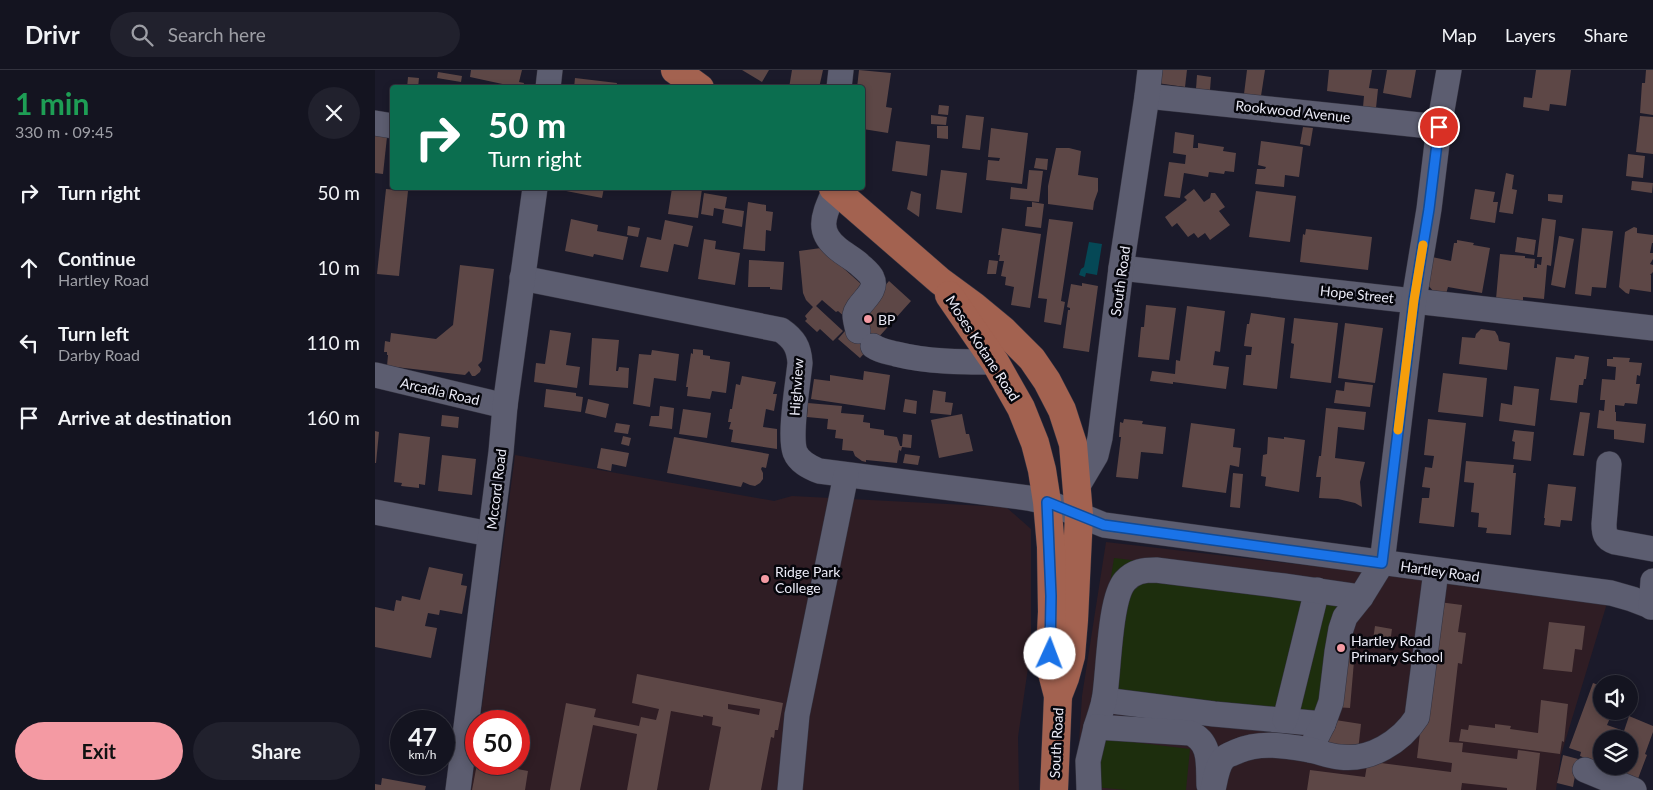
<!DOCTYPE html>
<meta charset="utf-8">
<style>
:root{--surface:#141420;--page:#21212d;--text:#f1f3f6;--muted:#9d9ea5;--line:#33333e;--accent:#f49aa3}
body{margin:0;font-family:Lato,sans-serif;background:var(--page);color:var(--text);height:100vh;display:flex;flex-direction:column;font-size:19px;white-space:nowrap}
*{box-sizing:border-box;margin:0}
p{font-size:16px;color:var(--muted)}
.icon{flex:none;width:28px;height:28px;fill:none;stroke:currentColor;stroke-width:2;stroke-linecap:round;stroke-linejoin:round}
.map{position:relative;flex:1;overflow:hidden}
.side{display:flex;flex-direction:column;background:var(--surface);width:375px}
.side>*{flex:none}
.hud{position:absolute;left:15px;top:15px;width:475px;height:105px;border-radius:5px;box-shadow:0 2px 8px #0003,0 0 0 1px var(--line);background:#0b6e4f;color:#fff;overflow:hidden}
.controls{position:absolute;left:1218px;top:605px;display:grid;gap:10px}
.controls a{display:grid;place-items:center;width:45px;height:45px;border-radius:50%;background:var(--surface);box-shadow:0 2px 8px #0003,0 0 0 1px var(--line);font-size:25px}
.speed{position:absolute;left:15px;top:640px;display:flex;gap:10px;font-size:25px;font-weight:700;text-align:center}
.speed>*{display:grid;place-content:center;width:65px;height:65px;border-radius:50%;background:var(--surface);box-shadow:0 2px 8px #0003,0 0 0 1px var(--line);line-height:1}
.speed small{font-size:12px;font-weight:400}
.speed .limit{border:8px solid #d22;background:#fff;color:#111}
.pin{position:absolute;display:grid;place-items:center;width:42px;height:42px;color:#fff;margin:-21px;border:2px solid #fff;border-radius:50%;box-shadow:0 1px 5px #0007}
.me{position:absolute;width:55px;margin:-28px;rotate:2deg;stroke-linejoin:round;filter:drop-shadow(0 0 4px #0008)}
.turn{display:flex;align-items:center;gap:18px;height:105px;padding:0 15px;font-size:22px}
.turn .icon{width:65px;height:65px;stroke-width:2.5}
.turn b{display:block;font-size:35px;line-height:42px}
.round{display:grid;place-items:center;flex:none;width:52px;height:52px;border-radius:26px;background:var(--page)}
.head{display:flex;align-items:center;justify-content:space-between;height:85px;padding:0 15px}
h1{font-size:30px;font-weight:700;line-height:38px;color:#1e9e55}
.cta{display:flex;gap:10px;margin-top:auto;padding:10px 15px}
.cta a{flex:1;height:58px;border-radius:30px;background:var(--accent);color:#111;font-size:20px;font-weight:700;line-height:58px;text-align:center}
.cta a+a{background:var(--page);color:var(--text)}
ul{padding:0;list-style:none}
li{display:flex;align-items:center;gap:15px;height:75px;padding:0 15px}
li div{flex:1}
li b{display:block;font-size:19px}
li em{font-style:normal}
header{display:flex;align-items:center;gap:30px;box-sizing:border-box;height:70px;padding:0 25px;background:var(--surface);border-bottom:1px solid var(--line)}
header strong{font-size:24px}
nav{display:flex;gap:28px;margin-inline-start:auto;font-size:18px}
.search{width:350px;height:45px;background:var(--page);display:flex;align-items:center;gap:12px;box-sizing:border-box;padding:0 18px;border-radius:28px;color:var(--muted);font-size:19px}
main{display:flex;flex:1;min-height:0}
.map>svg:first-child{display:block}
.education{fill:#2f1d24}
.green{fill:#1d2e0d}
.water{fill:#054856}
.building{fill:#5d4746;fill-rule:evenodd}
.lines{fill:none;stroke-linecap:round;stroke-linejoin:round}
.minor-casing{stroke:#343340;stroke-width:26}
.major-casing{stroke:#343340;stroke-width:29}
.minor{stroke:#5c5d70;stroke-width:25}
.major{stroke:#a36250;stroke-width:28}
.route-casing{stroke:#114b97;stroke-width:12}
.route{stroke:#1a73e8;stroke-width:9}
.slow{stroke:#f59e0b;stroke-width:9}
.poi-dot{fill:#f49aa3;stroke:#06060c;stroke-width:2}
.labels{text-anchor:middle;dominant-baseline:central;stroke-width:5;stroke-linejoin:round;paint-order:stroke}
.street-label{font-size:14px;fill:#ebebf7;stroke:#06060c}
.poi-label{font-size:14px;fill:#ebebf7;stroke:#06060c;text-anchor:start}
</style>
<header>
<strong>Drivr</strong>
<div class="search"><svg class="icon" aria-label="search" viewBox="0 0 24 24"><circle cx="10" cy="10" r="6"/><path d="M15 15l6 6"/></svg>Search here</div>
<nav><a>Map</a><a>Layers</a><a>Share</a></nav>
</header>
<main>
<section class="side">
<div class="head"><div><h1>1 min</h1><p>330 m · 09:45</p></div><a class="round"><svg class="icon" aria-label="close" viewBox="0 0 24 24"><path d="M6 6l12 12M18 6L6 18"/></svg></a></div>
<ul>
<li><svg class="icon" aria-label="right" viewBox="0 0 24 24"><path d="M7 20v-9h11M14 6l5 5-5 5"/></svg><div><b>Turn right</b></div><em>50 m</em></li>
<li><svg class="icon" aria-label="ahead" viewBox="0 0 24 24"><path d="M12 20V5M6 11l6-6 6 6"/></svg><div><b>Continue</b><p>Hartley Road</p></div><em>10 m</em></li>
<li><svg class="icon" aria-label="left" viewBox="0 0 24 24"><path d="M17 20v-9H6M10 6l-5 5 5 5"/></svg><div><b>Turn left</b><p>Darby Road</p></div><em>110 m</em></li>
<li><svg class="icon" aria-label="arrive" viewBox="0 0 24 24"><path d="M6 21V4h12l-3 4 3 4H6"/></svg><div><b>Arrive at destination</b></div><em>160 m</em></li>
</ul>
<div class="cta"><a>Exit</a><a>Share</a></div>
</section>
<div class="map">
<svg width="1278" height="720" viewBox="0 0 1278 720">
<rect width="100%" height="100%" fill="#1b1a2a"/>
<g class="education">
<polygon points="140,385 399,431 417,426 631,437 656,459 656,577 643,667 644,720 96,720 101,678 101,694 144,694 144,651 105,651"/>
<polygon points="731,472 1233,530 1186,685 1181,720 701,720 707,626"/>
</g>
<g class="green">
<polygon points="739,488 965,515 956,603 934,659 715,639"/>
<polygon points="724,668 815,679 811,720 752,720 718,717"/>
</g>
<polygon class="water" points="714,172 727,174 722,205 711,203 710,207 704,205 706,199 709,197"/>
<g class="building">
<polygon points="96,0 147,0 144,12 149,13 148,18 131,18 132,15 95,7"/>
<polygon points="367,0 394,0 387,12"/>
<polygon points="417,0 448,0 444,18 414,18"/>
<polygon points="484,0 516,3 511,37 517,38 513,63 488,59 488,18 482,18"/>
<polygon points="783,0 812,0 810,17 782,13"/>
<polygon points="872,0 890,0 886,26 869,24"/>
<polygon points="954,0 997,0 994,18 1003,19 1001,38 988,37 989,26 952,21"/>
<polygon points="1012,0 1041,0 1036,28 1008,23"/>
<polygon points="1161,0 1196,0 1191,36 1175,34 1174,41 1148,37 1149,27 1157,28"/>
<polygon points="1271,0 1278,0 1278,45 1265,43 1267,13 1270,13"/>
<polygon points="63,2 87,6 86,12 62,8"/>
<polygon points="822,5 836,7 835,20 821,19"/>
<polygon points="33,7 44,8 43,18 32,18"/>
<polygon points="200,8 242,13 241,18 199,18"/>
<polygon points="564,35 574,36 573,45 563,44"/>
<polygon points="556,45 572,47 571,55 556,54"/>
<polygon points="591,45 609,47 605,80 587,78"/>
<polygon points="1265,46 1278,47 1278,84 1261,82"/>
<polygon points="562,56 573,56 573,69 562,68"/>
<polygon points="928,57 938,58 935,76 925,74"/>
<polygon points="616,58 653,63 647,114 611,110 613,90 624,91 625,88 613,87"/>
<polygon points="800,62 819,65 818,78 823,78 823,73 849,77 848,81 861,83 859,102 850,101 849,104 834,102 833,107 809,103 805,128 789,126 794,92 810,94 811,85 798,83"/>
<polygon points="0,65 12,67 8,104 0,103"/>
<polygon points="521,71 555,75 552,106 517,101"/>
<polygon points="886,71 928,77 924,107 910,105 909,117 880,114 882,99 890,99 891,97 883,95"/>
<polygon points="681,78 694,78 706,81 703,105 723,108 723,121 719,132 718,140 673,134 673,116"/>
<polygon points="1253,84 1270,86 1268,108 1251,106"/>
<polygon points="661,88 673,89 672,100 659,98"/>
<polygon points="566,100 592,103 587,143 561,139"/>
<polygon points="654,100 668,101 664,132 635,129 636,117 652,119"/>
<polygon points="1131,103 1139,105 1137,119 1142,120 1138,144 1124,142"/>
<polygon points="1257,111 1278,113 1277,123 1256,120"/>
<polygon points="186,118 229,118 227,128 186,120"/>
<polygon points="297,118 327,119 323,148 293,144"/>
<polygon points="11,119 33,121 24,206 2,204"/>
<polygon points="819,119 829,132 835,128 836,123 840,123 850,137 844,141 855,155 835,170 830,163 823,168 819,163 813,167 802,153 797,157 790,147 812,130 809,127"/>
<polygon points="1100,119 1120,122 1118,132 1123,132 1120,153 1095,149"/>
<polygon points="536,121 546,124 544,147 532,139"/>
<polygon points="881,121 921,126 915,172 874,167"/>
<polygon points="329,123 352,127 350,138 369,141 367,157 347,153 349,140 339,138 338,146 326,144"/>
<polygon points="1173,124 1188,125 1187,133 1173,131"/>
<polygon points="373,132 391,135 391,141 398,142 396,161 391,160 390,181 368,179"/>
<polygon points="657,132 669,134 666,158 650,156 652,137 657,137"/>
<polygon points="1167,148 1181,150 1176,196 1172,195 1169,229 1148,227 1148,231 1121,229 1125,184 1150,186 1150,188 1160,189 1159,198 1162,198 1162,194 1166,195 1167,187 1162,187"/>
<polygon points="196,149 223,155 222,161 253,167 248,190 219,184 218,187 190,181"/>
<polygon points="674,149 698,152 686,231 690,232 686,255 669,252 672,229 663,228"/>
<polygon points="290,150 318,156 313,177 299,174 293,202 265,197 272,167 286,170"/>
<polygon points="253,156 265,158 263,167 252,165"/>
<polygon points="1259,157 1262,158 1262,163 1278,165 1278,173 1277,173 1275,183 1278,183 1278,189 1275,194 1278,195 1278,202 1275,205 1276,205 1276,222 1255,219 1254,224 1251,223 1244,217 1250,162"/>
<polygon points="627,158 666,164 655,238 636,235 639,217 630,215 631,207 626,206 629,191 624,191 625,185 623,185"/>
<polygon points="1207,158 1238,161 1231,218 1217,217 1216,226 1200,224"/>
<polygon points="931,159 997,167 993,200 925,192 928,164 930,165"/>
<polygon points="1184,166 1199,169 1190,218 1176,215"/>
<polygon points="1142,167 1161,170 1159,185 1140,182"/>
<polygon points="329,169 341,171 340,179 365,183 360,215 323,209"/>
<polygon points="1082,170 1099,173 1098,175 1115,178 1107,223 1073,217 1071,224 1059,222 1052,214 1057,187 1076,191 1079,173 1082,173"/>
<polygon points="446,178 486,214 482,219 496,232 514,211 536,231 485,288 463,269 477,253 463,241 461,242 447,230 441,236 468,261 458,271 445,259 442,262 430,251 432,249 430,246 438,237 431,230 428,223 424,181"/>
<polygon points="374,190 409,192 407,220 395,219 395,217 373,217"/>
<polygon points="614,190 623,191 621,204 612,204"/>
<polygon points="85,195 119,199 107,291 103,295 106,299 105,302 100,306 97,306 94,301 90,305 12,296 13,285 12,285 12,282 9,282 10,271 15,272 16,263 61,269 78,255"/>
<polygon points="707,213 723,216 714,282 688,278 693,240 695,240 695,238 692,237 696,214 707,216"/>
<polygon points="771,235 801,238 794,290 763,287 766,257 769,257"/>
<polygon points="812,236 850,241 845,282 840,281 838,295 854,297 851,319 798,312 798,314 775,311 777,301 800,304 801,290 805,291"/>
<polygon points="876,243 910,248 902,319 868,315 871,285 876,285 877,277 869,276 872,254 874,254"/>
<polygon points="919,248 963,253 956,313 915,308 919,274 916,273"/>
<polygon points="970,253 1008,258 1000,313 963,308"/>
<polygon points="1106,259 1120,261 1123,266 1124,271 1135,273 1132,300 1084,294 1087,267 1100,268 1101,264"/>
<polygon points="175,260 196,263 191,295 205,297 202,318 159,312 161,293 170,294"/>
<polygon points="217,268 244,270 241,301 243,301 244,297 254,298 253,318 214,315"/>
<polygon points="318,279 328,280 328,285 335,286 335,289 355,292 351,323 337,321 335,329 312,326 313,317 311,317 316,283 318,284"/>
<polygon points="277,280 304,284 301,311 279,308 275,337 258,334 264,284 276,285"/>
<polygon points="1200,285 1214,287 1211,309 1209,309 1208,315 1204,315 1202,333 1175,330 1181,287 1199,289"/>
<polygon points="1238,287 1255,288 1254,292 1267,293 1265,306 1262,305 1261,314 1265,314 1262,334 1250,333 1249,336 1240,335 1240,342 1241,342 1241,351 1271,354 1269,373 1239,369 1239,360 1222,358 1224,340 1229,341 1230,330 1225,330 1227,309 1240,310 1241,297 1232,296 1232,289 1238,289"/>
<polygon points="489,301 515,305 510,340 436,329 439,309 455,311 455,305 488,310"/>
<polygon points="1068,303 1112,308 1108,347 1063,342"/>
<polygon points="367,306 401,312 398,324 402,324 399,341 391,339 388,357 402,359 402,379 356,372 358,360 354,359 356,352 353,352 355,339 357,339 361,314 365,315"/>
<polygon points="970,312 998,315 995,337 959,333 961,320 969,321"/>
<polygon points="1139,316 1164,319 1160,356 1124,351 1126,333 1137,335"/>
<polygon points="171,319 201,323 201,326 208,327 206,342 169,337"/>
<polygon points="558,320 571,322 570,332 578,333 576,345 555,343"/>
<polygon points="213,329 234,334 231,348 210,343"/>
<polygon points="530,329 542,331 541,344 528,342"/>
<polygon points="433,333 467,336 466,343 489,345 488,352 495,353 495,358 509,360 509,365 522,367 525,376 527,376 528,364 537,365 536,378 527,377 526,381 524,380 522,393 491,390 491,392 487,391 480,386 478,381 467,380 468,369 460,368 461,360 452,359 453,349 432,347"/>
<polygon points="285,336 299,338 297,359 274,356 276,346 284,346"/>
<polygon points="951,338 991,342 989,360 963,357 960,388 990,392 985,412 987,437 980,433 963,429 944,428 946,407 941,407 944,386 946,386"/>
<polygon points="308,339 336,343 332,368 304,364"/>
<polygon points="1205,342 1215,343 1209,386 1198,385"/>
<polygon points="587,344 591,364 594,364 598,381 564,388 556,350"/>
<polygon points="67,345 84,347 83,358 66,356"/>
<polygon points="749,349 768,351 767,354 791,357 788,384 766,382 763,409 741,407 746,367 744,367 745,352 748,353"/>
<polygon points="1053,349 1091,353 1079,457 1044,453 1047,428 1054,428 1055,418 1047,417 1050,397 1057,398 1059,386 1049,385"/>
<polygon points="241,353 255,355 253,364 239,362"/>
<polygon points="816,353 860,359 858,377 866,378 864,397 855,395 851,423 807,417"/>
<polygon points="1139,360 1159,362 1156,391 1138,389 1140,372 1137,371"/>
<polygon points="0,361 4,362 1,393 0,393"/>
<polygon points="24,363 55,367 50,415 44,414 44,418 26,416 27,413 19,412"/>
<polygon points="248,366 256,368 254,376 246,374"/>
<polygon points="299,367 394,384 391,398 387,397 386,399 388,403 388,409 385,413 380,416 375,415 368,412 366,417 292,403"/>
<polygon points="893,367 909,369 909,367 930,370 924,422 890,416 891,407 886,406 888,385 892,384"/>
<polygon points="226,378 254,383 251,397 237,394 236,401 222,398"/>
<polygon points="530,384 545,386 543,395 528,393"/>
<polygon points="67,385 101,389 97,425 63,421"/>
<polygon points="1091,391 1139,395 1138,403 1141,403 1136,465 1111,463 1112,458 1103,457 1104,443 1096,442 1099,413 1089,412"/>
<polygon points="858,403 868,404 865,438 855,437"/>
<polygon points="1173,414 1201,417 1197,451 1186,450 1185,457 1169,455 1170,448 1169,448"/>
<polygon points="54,497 88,504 86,515 92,516 87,544 65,540 64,545 53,543 50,556 62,558 56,588 0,577 0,537 19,541 21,530 26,531 27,526 45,530"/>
<polygon points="1064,532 1087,535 1083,562 1091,563 1087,594 1083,593 1074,672 1088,673 1087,682 1142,689 1143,680 1165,683 1161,720 1132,720 1132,718 1087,713 1086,720 932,720 935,700 990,707 992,695 998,692 1076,702 1077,693 1042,688 1060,535"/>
<polygon points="1174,552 1210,556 1207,580 1200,579 1197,602 1168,599"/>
<polygon points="1000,556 1017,559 1015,573 998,570"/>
<polygon points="967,566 981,568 975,638 960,637"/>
<path d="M262,604L408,633L403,660H400L399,668L396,667L386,720H334L346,657L337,655L338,647L328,645V647L296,641L282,720H252L262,664L218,655L205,720H175L191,633L221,639L219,647L264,656L266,647L281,650L284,639L257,633ZM353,634L385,639L384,645L353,639Z"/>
<polygon points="1218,613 1226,616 1226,641 1238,641 1232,655 1249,661 1254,646 1278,656 1278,662 1270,684 1272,685 1261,714 1242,707 1246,697 1250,699 1251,696 1254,696 1254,689 1256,684 1254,683 1254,669 1226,669 1226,676 1220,692 1205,686 1206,682 1194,678"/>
<polygon points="1166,630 1193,634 1189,672 1187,671 1185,684 1084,671 1086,659 1093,660 1094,655 1120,658 1120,654 1136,656 1135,659 1163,663"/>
<polygon points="954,649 986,654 983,681 950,677"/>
<polygon points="1188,685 1203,689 1198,717 1182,713"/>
<polygon points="102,694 115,694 153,701 150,720 97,720"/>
<polygon points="7,708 51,716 50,720 0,720 0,714 6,715"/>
</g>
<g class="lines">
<defs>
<g id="minor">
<polyline points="173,18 175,0"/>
<polyline points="464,18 466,0"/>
<polyline points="772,26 1064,57"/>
<polyline points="0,53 18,56"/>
<path d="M460,119C451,142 439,159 462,178C469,184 477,188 484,194C488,198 495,203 497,208C504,222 482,233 480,245C480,250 482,256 483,261"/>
<polyline points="746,198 1278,258"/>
<path d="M147,208L406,260C419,269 424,277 425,293C423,313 414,365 420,382C424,392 434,397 444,401L653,428L672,432L729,455L1236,523L1257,529L1278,537"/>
<path d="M498,276C505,281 513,282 521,284C553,292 586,292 620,292"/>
<polyline points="0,305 130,336"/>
<path d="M1234,394L1229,454C1229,463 1230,469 1240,472L1278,479"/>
<polyline points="702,417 721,385 725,368 746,198 772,26 775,0"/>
<polyline points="0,442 115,464"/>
<polyline points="1276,537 1278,511"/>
<polyline points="729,630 839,644 948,654"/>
<polyline points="910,650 942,520"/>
<path d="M721,657C724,648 727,639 729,631C734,604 734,529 750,511C759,501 769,500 781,500L909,516L986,527"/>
<polyline points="935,680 948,654 956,632 962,582 966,559 970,547 986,527 1007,493 1039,230 1054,139 1064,57 1074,0"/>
<polyline points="1210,700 1259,720"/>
<polyline points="83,720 126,382 130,336 160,118"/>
<polyline points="415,720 422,645 471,405"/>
<path d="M714,720L713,691L721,657L815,663C837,672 833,696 834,715"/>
<path d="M838,720C840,711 842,695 849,688C852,685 859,683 863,681C885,671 912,676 935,680C945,682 954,686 965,687C995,691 1026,672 1042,647L1061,501"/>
</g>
<g id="major">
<polyline points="300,0 325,18"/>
<polyline points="458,118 565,211 599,236 628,260 657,289 672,311 687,340 698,374 704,445 699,550 696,586 690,608 683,626"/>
<polyline points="574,225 620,292 646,338 660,373 667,400 672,432 676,477 677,542 675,584 677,603 683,626 679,720"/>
</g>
</defs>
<use href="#minor" class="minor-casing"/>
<use href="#major" class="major-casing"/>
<use href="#minor" class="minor"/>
<use href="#major" class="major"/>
</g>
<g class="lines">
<defs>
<polyline id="route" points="675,584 676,526 672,432 729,455 1007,493 1039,230 1054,139 1064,57"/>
</defs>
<use href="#route" class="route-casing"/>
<use href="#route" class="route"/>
<polyline class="slow" points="1023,360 1039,230 1048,175"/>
</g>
<g class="poi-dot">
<circle cx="493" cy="249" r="5"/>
<circle cx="390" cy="509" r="5"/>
<circle cx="966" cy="578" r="5"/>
</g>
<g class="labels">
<g class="street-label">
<text transform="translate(918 41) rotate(6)">Rookwood Avenue</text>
<text transform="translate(745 211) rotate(-82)">South Road</text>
<text transform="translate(982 224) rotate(6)">Hope Street</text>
<text transform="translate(608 278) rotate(57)">Moses Kotane Road</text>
<text transform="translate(421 317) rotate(-86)">Highview</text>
<text transform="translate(65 321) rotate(13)">Arcadia Road</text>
<text transform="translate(121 419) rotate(-83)">Mccord Road</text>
<text transform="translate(1065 501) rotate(8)">Hartley Road</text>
<text transform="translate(681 673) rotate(-87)">South Road</text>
</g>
<g class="poi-label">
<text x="503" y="249">BP</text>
<text x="400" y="501">Ridge Park<tspan x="400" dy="16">College</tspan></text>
<text x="976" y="570">Hartley Road<tspan x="976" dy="16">Primary School</tspan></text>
</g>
</g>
</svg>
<div class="controls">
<a><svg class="icon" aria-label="sound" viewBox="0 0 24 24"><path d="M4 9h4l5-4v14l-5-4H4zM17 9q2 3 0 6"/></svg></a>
<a><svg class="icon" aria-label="layers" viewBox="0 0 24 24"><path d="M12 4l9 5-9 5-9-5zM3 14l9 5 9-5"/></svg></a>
</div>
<div class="speed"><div>47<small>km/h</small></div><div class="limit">50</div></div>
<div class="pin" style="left:1064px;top:57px;background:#d93025"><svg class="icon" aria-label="arrive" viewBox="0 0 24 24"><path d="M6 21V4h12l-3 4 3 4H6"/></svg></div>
<svg class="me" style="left:675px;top:584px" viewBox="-20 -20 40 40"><circle r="19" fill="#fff"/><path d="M0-13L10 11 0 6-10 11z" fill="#1a73e8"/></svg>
<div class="hud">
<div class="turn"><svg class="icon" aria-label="right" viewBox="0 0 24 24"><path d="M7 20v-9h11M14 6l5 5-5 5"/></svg><div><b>50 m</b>Turn right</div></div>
</div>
</div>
</main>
